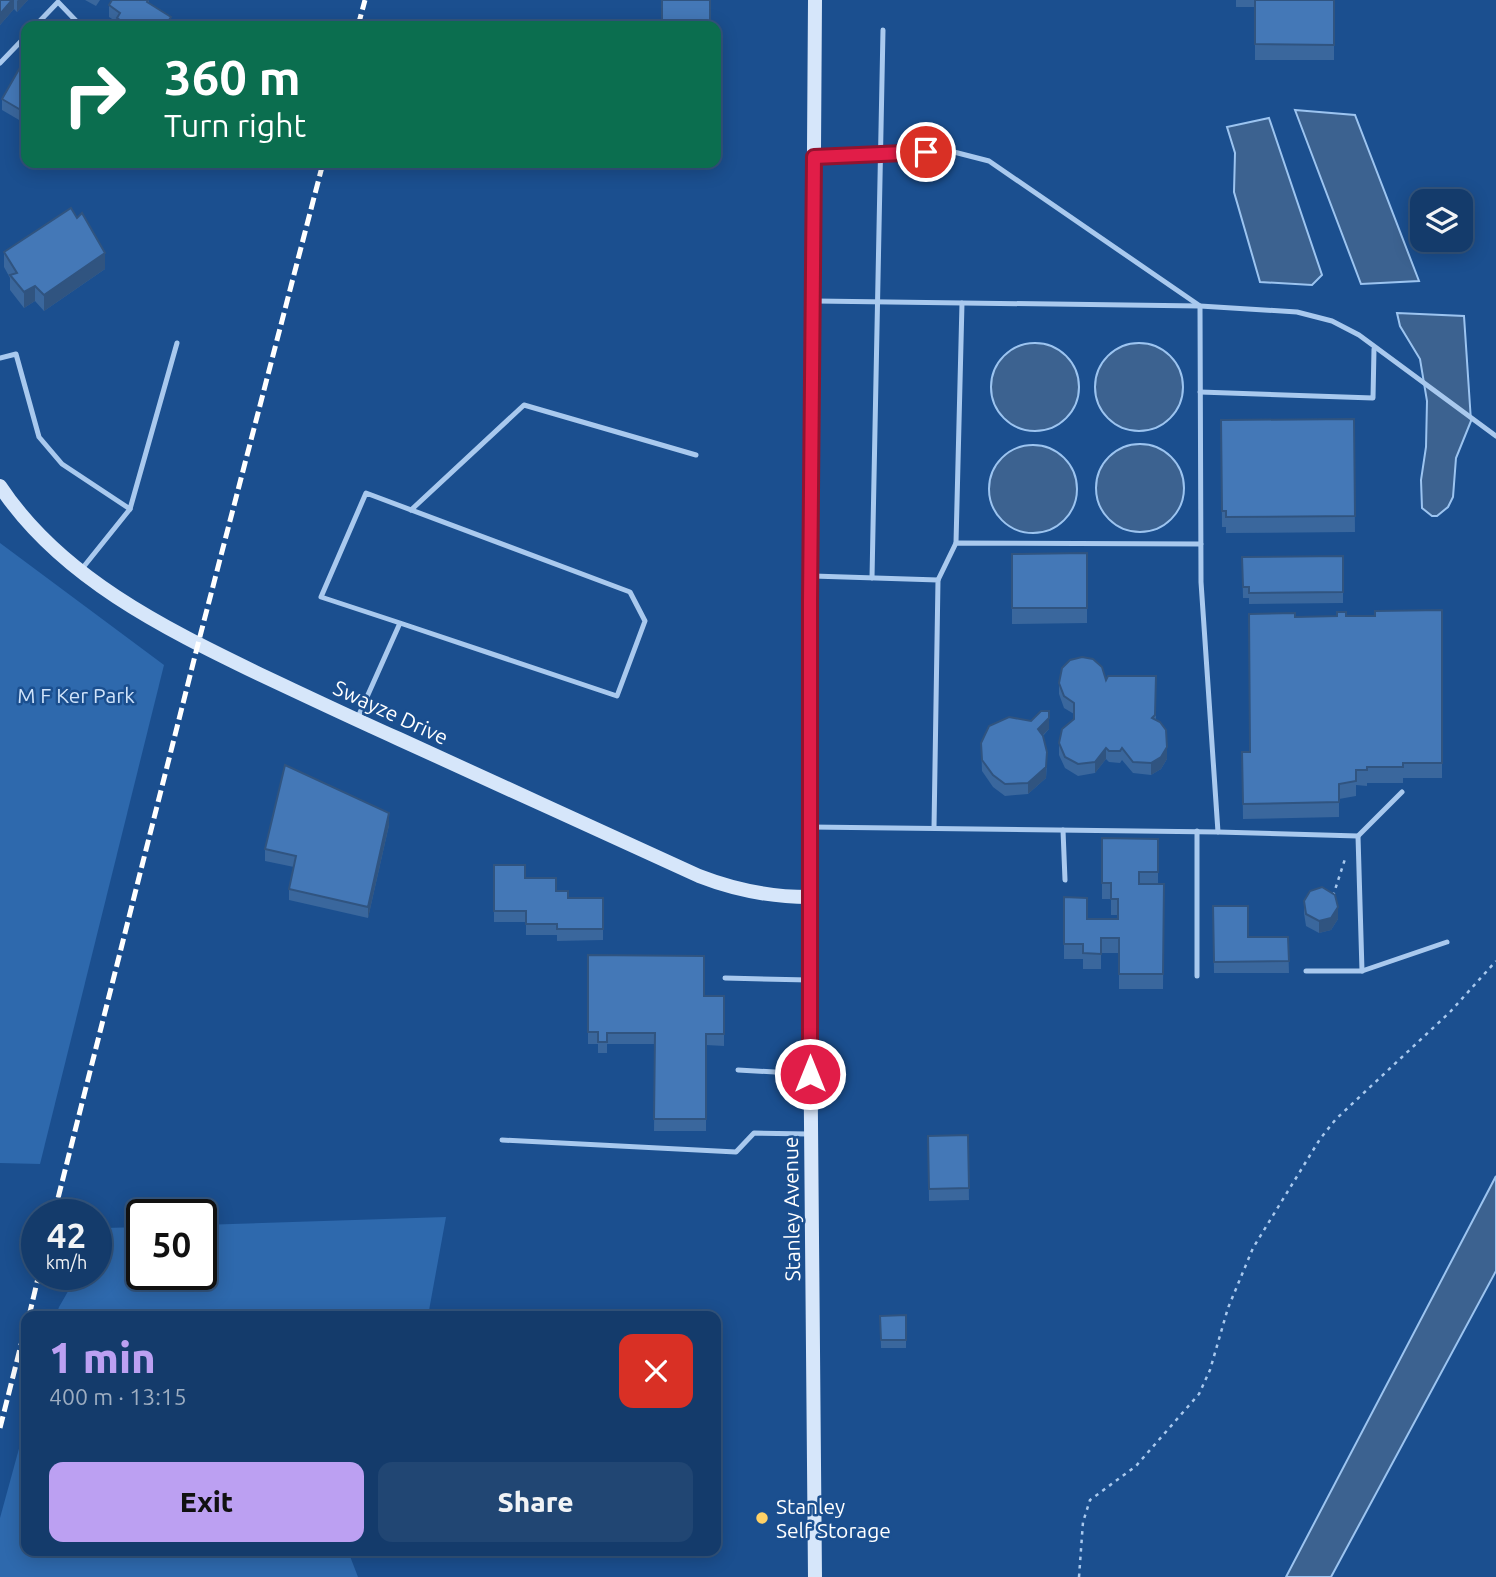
<!DOCTYPE html>
<meta charset="utf-8">
<style>
:root{--surface:#143b6b;--page:#214673;--text:#f1f3f6;--muted:#9dadc1;--line:#33557e;--accent:#bca0f2}
body{margin:0;font-family:Ubuntu,sans-serif;background:var(--page);color:var(--text);height:100vh;display:flex;flex-direction:column;font-size:26px;white-space:nowrap}
*{box-sizing:border-box;margin:0}
p{font-size:23px;color:var(--muted)}
.icon{flex:none;width:38px;height:38px;fill:none;stroke:currentColor;stroke-width:2;stroke-linecap:round;stroke-linejoin:round}
.map{position:relative;flex:1;overflow:hidden}
.panel{position:absolute;left:21px;top:1311px;width:700px;height:245px;display:flex;flex-direction:column;background:var(--surface);border-radius:14px;box-shadow:0 4px 18px #0003,0 0 0 2px var(--line)}
.panel>*{flex:none}
.banner{position:absolute;left:21px;top:21px;width:700px;height:147px;border-radius:14px;box-shadow:0 4px 18px #0003,0 0 0 2px var(--line);background:#0b6e4f;color:#fff;overflow:hidden}
.controls{position:absolute;left:1410px;top:189px;display:grid;gap:14px}
.controls a{display:grid;place-items:center;width:63px;height:63px;border-radius:14px;background:var(--surface);box-shadow:0 4px 18px #0003,0 0 0 2px var(--line);font-size:35px}
.speed{position:absolute;left:21px;top:1199px;display:flex;gap:14px;font-size:35px;font-weight:700;text-align:center}
.speed>*{display:grid;place-content:center;width:91px;height:91px;border-radius:50%;background:var(--surface);box-shadow:0 4px 18px #0003,0 0 0 2px var(--line);line-height:1}
.speed small{font-size:18px;font-weight:400}
.speed .limit{border:4px solid #111;border-radius:10px;background:#fff;color:#111}
.pin{position:absolute;display:grid;place-items:center;width:60px;height:60px;color:#fff;margin:-30px;border:4px solid #fff;border-radius:50%;box-shadow:0 2px 7px #0007}
.me{position:absolute;width:77px;margin:-38px;rotate:0deg;stroke-linejoin:round;filter:drop-shadow(0 0 5px #0008)}
.turn{display:flex;align-items:center;gap:24px;height:147px;padding:0 28px;font-size:32px}
.turn .icon{width:91px;height:91px;stroke-width:2.5}
.turn b{display:block;font-size:49px;line-height:60px}
.round{display:grid;place-items:center;flex:none;width:74px;height:74px;border-radius:14px;background:var(--page)}
.headline{display:flex;align-items:center;justify-content:space-between;height:119px;padding:0 28px}
h1{font-size:42px;font-weight:800;line-height:52px;color:var(--accent)}
.button{display:flex;gap:14px;margin-top:auto;padding:14px 28px}
.button a{flex:1;height:80px;border-radius:14px;background:var(--accent);color:#111;font-size:28px;font-weight:800;line-height:80px;text-align:center}
.button a+a{background:var(--page);color:var(--text)}
.map>svg:first-child{display:block}
.green{fill:#2e69ad}
.water{fill:#3c6290;stroke:#9cc4f0;stroke-width:2}
.lines{fill:none;stroke-linecap:round;stroke-linejoin:round}
.path{stroke:#a9c9ee;stroke-width:2.5;stroke-dasharray:3.5 5;stroke-linecap:butt}
.lane{stroke:#a9c9ee;stroke-width:5}
.secondary{stroke:#d6e6fa;stroke-width:14}
.rail{stroke:#fff;stroke-width:5;stroke-dasharray:12 5;stroke-linecap:butt}
.wall{fill:#3a679d}
.shaded-wall{fill:#305480}
.building{fill:#4478b7;stroke:#305480;stroke-width:2}
.route-casing{stroke:#92132f;stroke-width:18}
.route{stroke:#e11d48;stroke-width:12}
.poi-dot{fill:#ffd166;stroke:#1b4f8f;stroke-width:2.5}
.labels{text-anchor:middle;dominant-baseline:central;stroke-width:5;stroke-linejoin:round;paint-order:stroke}
.park-label{font-size:21px;fill:#cfe3fa;stroke:#1b4f8f}
.street-label{font-size:21px;fill:#fff;stroke:#1b4f8f}
.poi-label{font-size:21px;fill:#fff;stroke:#1b4f8f;text-anchor:start}
</style>
<div class="map">
<svg width="1496" height="1577" viewBox="0 0 1496 1577">
<rect width="100%" height="100%" fill="#1b4f8f"/>
<g class="green">
<polygon points="0,543 164,665 40,1164 0,1163"/>
<polygon points="446,1217 428,1316 56,1316 59,1307 78,1274 96,1274 96,1244 105,1228 142,1227 142,1274 201,1274 201,1225"/>
<polygon points="26,1423 26,1550 348,1551 358,1577 0,1577 0,1518"/>
</g>
<g class="water">
<polygon points="1295,110 1355,115 1419,281 1361,284"/>
<polygon points="1269,118 1322,275 1312,285 1260,282 1234,192 1235,153 1227,127"/>
<polygon points="1397,313 1464,316 1471,421 1456,458 1453,497 1448,507 1437,516 1432,516 1422,508 1421,480 1426,447 1427,401 1420,359 1400,326"/>
<circle cx="1035" cy="387" r="44"/>
<circle cx="1139" cy="387" r="44"/>
<circle cx="1140" cy="488" r="44"/>
<circle cx="1033" cy="489" r="44"/>
<polygon points="1496,1176 1496,1271 1331,1577 1286,1577"/>
</g>
<g class="lines">
<g class="path">
<polyline points="1333,896 1345,859 1347,858"/>
<polyline points="1079,1577 1083,1522 1090,1500 1136,1466 1199,1394 1210,1370 1228,1308 1253,1248 1320,1139 1336,1119 1450,1012 1496,961"/>
</g>
<g class="lane">
<polyline points="35,26 58,2 81,26"/>
<polyline points="0,63 26,36"/>
<polyline points="816,301 1200,306 1297,312 1332,321 1359,335 1496,436"/>
<polyline points="0,358 16,354 39,437 62,464 130,509 177,343"/>
<polyline points="1200,392 1373,398 1374,349"/>
<polyline points="411,510 524,405 696,455"/>
<polyline points="956,543 962,303"/>
<polyline points="81,570 130,509"/>
<polyline points="813,576 938,580 934,828"/>
<polyline points="872,578 883,30"/>
<polyline points="938,580 956,543 1201,544"/>
<polyline points="358,717 400,623 617,696 645,621 630,592 366,493 321,597 400,623"/>
<polyline points="810,827 1218,832 1201,582 1200,306 989,161 950,151 816,157"/>
<polyline points="1063,830 1065,880"/>
<polyline points="1197,831 1197,976"/>
<polyline points="1218,832 1358,836 1402,792"/>
<polyline points="1358,836 1362,971"/>
<polyline points="1306,971 1362,971 1447,942"/>
<polyline points="725,978 809,980"/>
<polyline points="738,1070 810,1074"/>
<polyline points="502,1140 736,1152 754,1133 808,1134"/>
</g>
<g class="secondary">
<polyline points="815,0 809,897 815,1577"/>
<path d="M0,486C60,577 164,628 259,674C306,696 352,718 399,739C499,785 599,830 699,876C735,890 770,897 809,897"/>
</g>
<g class="rail">
<polyline points="358,26 365,0"/>
<polyline points="54,1214 198,644 323,163"/>
<polyline points="29,1316 39,1274"/>
<polyline points="0,1428 26,1325"/>
</g>
</g>
<g class="wall">
<polygon points="0,0 28,0 17,12 14,9 0,25"/>
<polygon points="85,0 100,0 96,6"/>
<polygon points="149,0 149,3 171,26 117,26 117,22 109,17 109,5"/>
<polygon points="1236,0 1334,0 1334,60 1255,60 1255,7 1236,7"/>
<polygon points="26,57 26,124 2,110 2,99"/>
<polygon points="4,252 105,269 44,311 35,301 24,308 10,290 10,278 4,267"/>
<polygon points="1354,419 1355,532 1226,533 1226,527 1222,527 1221,420"/>
<polygon points="1087,553 1087,623 1012,624 1012,554"/>
<polygon points="1343,556 1343,603 1249,604 1249,598 1243,598 1242,557"/>
<polygon points="1442,610 1442,778 1403,778 1403,783 1367,783 1367,786 1356,785 1356,796 1339,799 1339,817 1243,819 1242,752 1250,752 1295,617 1375,616"/>
<polygon points="1156,676 1156,720 1167,759 1161,769 1151,775 1133,773 1122,760 1120,763 1109,762 1106,759 1095,773 1078,776 1065,768 1059,755 1059,743 1074,719 1074,714 1064,708 1059,694 1059,683"/>
<polygon points="1049,729 1043,736 1047,764 1046,778 1028,794 1005,796 993,787 982,771 981,743"/>
<polygon points="389,825 368,918 289,900 289,889 294,867 265,861 265,849"/>
<polygon points="1102,838 1158,839 1158,884 1164,884 1163,989 1119,989 1119,953 1101,953 1101,969 1083,969 1083,959 1064,959 1064,897 1087,919 1118,919 1118,915 1111,915 1111,899 1102,899"/>
<polygon points="494,865 556,891 568,898 603,898 603,940 557,941 557,935 526,935 526,922 494,922"/>
<polygon points="1304,901 1338,919 1331,930 1319,933 1306,926 1304,913"/>
<polygon points="1213,906 1248,937 1288,937 1289,973 1214,973"/>
<polygon points="588,955 704,996 724,996 724,1046 706,1045 706,1131 654,1131 655,1044 607,1044 607,1053 598,1053 598,1044 588,1044"/>
<polygon points="968,1135 969,1200 929,1201 928,1136"/>
<polygon points="906,1315 906,1348 881,1348 880,1316"/>
</g>
<g class="shaded-wall">
<polygon points="12,0 14,0 14,9 0,25 0,14"/>
<polygon points="18,0 28,0 17,12 17,1"/>
<polygon points="171,17 171,26 165,26"/>
<polygon points="105,253 105,269 44,311 44,295"/>
<polygon points="35,286 35,301 24,308 24,292"/>
<polygon points="1049,711 1049,729 1038,740 1038,729"/>
<polygon points="1167,747 1167,759 1161,769 1151,775 1151,763"/>
<polygon points="1106,748 1106,759 1095,773 1095,762"/>
<polygon points="1047,752 1046,778 1028,794 1028,783"/>
<polygon points="389,813 389,825 368,918 368,907"/>
<polygon points="1338,907 1338,919 1331,930 1319,933 1319,921"/>
</g>
<g class="building">
<polygon points="0,0 12,0 0,14"/>
<polygon points="112,0 148,0 147,2 171,17 165,26 129,26 117,18 120,13 109,5"/>
<rect x="662" y="0" width="48" height="26"/>
<polygon points="1255,0 1334,0 1334,45 1255,44"/>
<polygon points="43,22 50,26 41,26"/>
<polygon points="26,57 26,113 2,99"/>
<polygon points="71,208 77,218 82,213 105,253 44,295 35,286 24,292 10,275 17,273 4,252"/>
<polygon points="1354,419 1355,516 1226,517 1226,511 1222,511 1221,420"/>
<polygon points="1087,553 1087,608 1012,608 1012,554"/>
<polygon points="1343,556 1343,592 1249,593 1249,587 1243,587 1242,557"/>
<polygon points="1442,610 1442,763 1403,763 1403,767 1367,767 1367,770 1356,770 1356,781 1339,784 1339,802 1243,804 1242,752 1250,752 1249,614 1295,613 1295,617 1337,616 1337,612 1346,612 1346,616 1375,616 1375,611"/>
<polygon points="1082,657 1093,659 1102,667 1106,680 1108,676 1156,676 1155,715 1152,718 1160,722 1166,730 1167,747 1161,757 1151,763 1133,762 1122,748 1120,751 1109,751 1106,748 1095,762 1078,764 1065,757 1059,743 1062,729 1074,719 1074,703 1064,696 1059,683 1062,668 1070,660"/>
<polygon points="1041,711 1049,711 1049,718 1038,729 1043,736 1047,752 1046,767 1028,783 1005,784 993,775 982,760 981,743 989,726 1009,717 1031,721"/>
<polygon points="285,765 389,813 368,907 289,889 296,856 265,849"/>
<polygon points="1102,838 1158,839 1158,872 1139,872 1139,884 1164,884 1163,974 1119,974 1119,938 1101,938 1101,954 1083,953 1083,944 1064,944 1064,897 1087,898 1087,919 1118,919 1118,899 1111,899 1111,883 1102,883"/>
<polygon points="494,865 525,865 525,878 556,878 556,891 568,891 568,898 603,898 603,929 557,929 557,924 526,924 526,911 494,911"/>
<polygon points="1322,887 1335,895 1338,907 1331,918 1319,921 1306,914 1304,901 1310,891"/>
<polygon points="1213,906 1248,906 1248,937 1288,937 1289,961 1214,962"/>
<polygon points="588,955 704,956 704,996 724,996 724,1034 706,1034 706,1119 654,1119 655,1033 607,1033 607,1042 598,1042 598,1032 588,1032"/>
<polygon points="968,1135 969,1188 929,1189 928,1136"/>
<polygon points="906,1315 906,1340 881,1340 880,1316"/>
</g>
<g class="lines">
<defs>
<polyline id="route" points="810,1074 810,601 814,157 926,152"/>
</defs>
<use href="#route" class="route-casing"/>
<use href="#route" class="route"/>
</g>
<circle class="poi-dot" cx="762" cy="1518" r="7"/>
<g class="labels">
<g class="park-label">
<text x="76" y="695">M F Ker Park</text>
</g>
<g class="street-label">
<text transform="translate(391 712) rotate(25)">Swayze Drive</text>
<text transform="translate(791 1209) rotate(-91)">Stanley Avenue</text>
</g>
<g class="poi-label">
<text x="776" y="1506">Stanley<tspan x="776" dy="24">Self Storage</tspan></text>
</g>
</g>
</svg>
<div class="controls">
<a><svg class="icon" aria-label="layers" viewBox="0 0 24 24"><path d="M12 4l9 5-9 5-9-5zM3 14l9 5 9-5"/></svg></a>
</div>
<div class="speed"><div>42<small>km/h</small></div><div class="limit">50</div></div>
<div class="pin" style="left:926px;top:152px;background:#d93025"><svg class="icon" aria-label="arrive" viewBox="0 0 24 24"><path d="M6 21V4h12l-3 4 3 4H6"/></svg></div>
<svg class="me" style="left:810px;top:1074px" viewBox="-20 -20 40 40"><circle r="17" fill="#e11d48" stroke="#fff" stroke-width="3"/><path d="M0-11L8 9 0 5-8 9z" fill="#fff"/></svg>
<div class="banner">
<div class="turn"><svg class="icon" aria-label="right" viewBox="0 0 24 24"><path d="M7 20v-9h11M14 6l5 5-5 5"/></svg><div><b>360 m</b>Turn right</div></div>
</div>
<section class="panel">
<div class="headline"><div><h1>1 min</h1><p>400 m · 13:15</p></div><a class="round" style="background:#d93025;color:#fff"><svg class="icon" aria-label="close" viewBox="0 0 24 24"><path d="M6 6l12 12M18 6L6 18"/></svg></a></div>
<div class="button"><a>Exit</a><a>Share</a></div>
</section>
</div>
